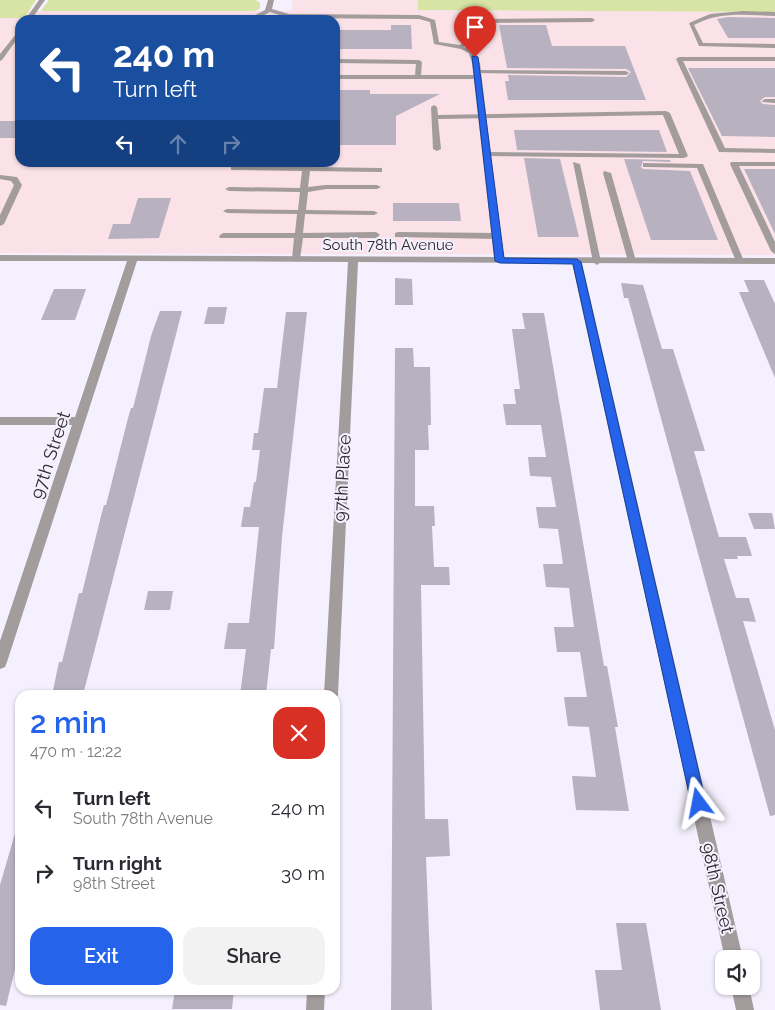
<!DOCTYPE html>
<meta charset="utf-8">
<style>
:root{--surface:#fff;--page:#f2f2f3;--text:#2b2b33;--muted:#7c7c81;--accent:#2563eb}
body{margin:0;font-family:Raleway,sans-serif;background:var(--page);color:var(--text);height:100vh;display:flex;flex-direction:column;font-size:19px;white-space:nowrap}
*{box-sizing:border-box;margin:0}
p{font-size:16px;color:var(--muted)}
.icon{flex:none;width:28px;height:28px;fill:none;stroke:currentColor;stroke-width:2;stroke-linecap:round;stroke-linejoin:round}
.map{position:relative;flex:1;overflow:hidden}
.sheet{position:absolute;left:15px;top:690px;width:325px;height:305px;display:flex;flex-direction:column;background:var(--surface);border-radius:15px;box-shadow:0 1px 4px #0004}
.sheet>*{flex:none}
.guide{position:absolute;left:15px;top:15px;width:325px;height:152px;border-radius:15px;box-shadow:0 1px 4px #0004;background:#1a4fa0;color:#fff;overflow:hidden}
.controls{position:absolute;left:715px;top:950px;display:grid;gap:10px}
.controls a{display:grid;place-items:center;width:45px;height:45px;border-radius:10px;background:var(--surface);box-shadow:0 1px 4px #0004;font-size:25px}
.pin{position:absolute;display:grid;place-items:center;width:42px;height:42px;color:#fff;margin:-51px -21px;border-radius:50% 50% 50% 0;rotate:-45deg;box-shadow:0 0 5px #0007}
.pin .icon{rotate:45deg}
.me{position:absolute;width:55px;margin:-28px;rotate:347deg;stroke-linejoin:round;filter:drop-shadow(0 0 4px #0008)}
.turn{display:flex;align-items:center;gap:18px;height:105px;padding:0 15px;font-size:22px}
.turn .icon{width:65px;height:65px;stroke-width:2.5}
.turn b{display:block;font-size:35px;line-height:42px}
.lanes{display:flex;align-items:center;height:48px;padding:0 15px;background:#0003;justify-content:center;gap:25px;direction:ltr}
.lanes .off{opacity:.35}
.round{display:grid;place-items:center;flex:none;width:52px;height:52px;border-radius:15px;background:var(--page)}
.overview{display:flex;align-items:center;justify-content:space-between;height:85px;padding:0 15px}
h1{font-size:30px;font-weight:600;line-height:38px;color:var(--accent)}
.primary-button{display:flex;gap:10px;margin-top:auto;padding:10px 15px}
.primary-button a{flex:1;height:58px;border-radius:15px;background:var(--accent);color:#fff;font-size:20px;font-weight:600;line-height:58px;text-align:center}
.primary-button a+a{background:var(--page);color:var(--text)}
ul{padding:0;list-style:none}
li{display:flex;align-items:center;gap:15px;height:65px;padding:0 15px}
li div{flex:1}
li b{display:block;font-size:19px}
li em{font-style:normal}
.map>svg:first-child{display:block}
.industrial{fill:#fbe1e8;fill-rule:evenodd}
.green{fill:#d8e4a4}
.building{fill:#b8b2c0}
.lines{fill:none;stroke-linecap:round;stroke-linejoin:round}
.service{fill:#a39c9c;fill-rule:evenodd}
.minor{fill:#a39c9c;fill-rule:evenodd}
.route{fill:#2563eb;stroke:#184099}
.labels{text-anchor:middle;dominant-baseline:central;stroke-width:4;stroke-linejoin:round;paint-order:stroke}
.far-street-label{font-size:15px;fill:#2d2b30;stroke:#f5f0fe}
.street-label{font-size:18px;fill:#2d2b30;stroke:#f5f0fe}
</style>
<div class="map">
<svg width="775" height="1010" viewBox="0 0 775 1010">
<rect width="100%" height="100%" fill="#f5f0fe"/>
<path class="industrial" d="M293,0H418V10L775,12V255L0,253V18H24L28,11H291ZM20,20H335V162H20Z"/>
<g class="green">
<polygon points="0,0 36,0 24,18 0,18"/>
<polygon points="49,0 256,0 260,3 260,9 254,11 41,11"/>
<polygon points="418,0 775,0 775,12 418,10"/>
</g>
<g class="building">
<polygon points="728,17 775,18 775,38 728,38 717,19"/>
<polygon points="391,25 411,25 412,49 335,49 335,30 391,30"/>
<polygon points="499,25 546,25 552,46 625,46 646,100 508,100 505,81 509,81 508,75 626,77 631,72 626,69 507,68"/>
<polygon points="688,68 775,68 775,97 765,97 760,101 763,104 775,105 775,137 722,136"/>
<polygon points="335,90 370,90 370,94 440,94 396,116 396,145 335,145"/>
<rect x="0" y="121" width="20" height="17"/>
<polygon points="514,130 659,130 667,152 517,150"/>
<polygon points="524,158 560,159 579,237 538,237"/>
<polygon points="624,159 670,160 671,162 643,161 641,167 643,169 690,171 718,240 651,240"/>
<polygon points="744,169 775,169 775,234"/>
<polygon points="138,198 171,198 159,238 108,239 113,224 130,224"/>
<polygon points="393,203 459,203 461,221 393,221"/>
<polygon points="395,278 412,279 413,305 395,305"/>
<polygon points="744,280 764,280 775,304 775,378 739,292 749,292"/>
<polygon points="621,283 643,285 662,349 673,349 705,451 694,451 719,537 746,537 752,556 737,556 738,559 724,559 736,598 749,598 756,622 743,621 775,730 775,815 770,816 628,298 624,298"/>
<polygon points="54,289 86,289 75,320 41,320"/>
<polygon points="208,307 227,307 224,324 204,324"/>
<polygon points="160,311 182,311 83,695 52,695 59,662 62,662 79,593 82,593 101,516 104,505 106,505 128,418 131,408 133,408 151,336"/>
<polygon points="286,312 307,312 282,537 274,649 271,649 266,695 240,695 246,649 224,649 228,623 249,623 259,527 241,527 244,507 250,507 254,482 256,482 260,450 252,450 254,433 258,433 264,388 277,388"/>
<polygon points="522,313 544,313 604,666 607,666 618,727 615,727 629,811 576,810 572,776 596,777 589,727 568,726 564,697 587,697 580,652 557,652 554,627 574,627 569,588 546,587 543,564 563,564 558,529 539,528 536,507 556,507 551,477 530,476 528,457 546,457 541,425 506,425 503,404 516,404 514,389 520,389 512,329 525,329"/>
<polygon points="395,348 413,348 414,367 430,367 431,425 428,425 429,450 415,450 415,506 434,506 435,526 432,526 434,567 449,567 450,585 421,585 425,819 448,819 450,856 426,857 432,1010 391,1010"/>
<polygon points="748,513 772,513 775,529 754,529"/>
<polygon points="148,591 173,591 170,610 144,610"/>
<polygon points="16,830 20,831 20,949 6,1006 0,1005 0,885"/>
<polygon points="616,923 646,923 661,1010 600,1010 595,970 622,970"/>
<polygon points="175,990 234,990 232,1009 172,1009"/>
</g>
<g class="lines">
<g class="service">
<polygon points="39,0 45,0 31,20 25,20"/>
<polygon points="268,0 274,0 272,9 289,14 419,15 435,20 439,42 460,45 472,34 471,21 474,19 592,18 595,20 592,22 477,23 478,34 461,49 434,44 430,22 419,19 289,18 270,12 254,20 246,20 265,10"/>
<path d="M743,11L775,12V16C748,15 719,11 694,25L703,43L775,44V48L699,46L689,23L710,14Z"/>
<polygon points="20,29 20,35 2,60 0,61 0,54"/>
<polygon points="679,57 775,57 775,61 683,61 725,148 775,149 775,153 719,152 676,59"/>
<polygon points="335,59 419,60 422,62 421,75 478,75 481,77 478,79 335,79 335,75 415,75 416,64 335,63"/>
<polygon points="477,70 626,71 629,73 626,75 475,73 475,71"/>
<polygon points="765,99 775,99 775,103 763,102 762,101"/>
<polygon points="434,105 437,107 438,115 666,111 670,113 688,156 684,158 487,156 483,154 487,152 679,154 663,115 438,119 441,149 437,151 433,149 431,107"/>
<polygon points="573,162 580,164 601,262 597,265 593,262"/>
<polygon points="731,162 775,162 775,166 739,166 775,242 775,254 771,251 730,164"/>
<polygon points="643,163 703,164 744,261 743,263 737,263 736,261 697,168 646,167 643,167"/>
<polygon points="231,166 382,168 382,172 379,172 310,171 308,187 326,185 377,185 381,187 377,189 326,189 308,192 306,210 374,211 378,213 374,215 305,214 303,233 376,232 380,235 376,238 303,238 300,259 296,262 292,259 294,238 220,238 219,236 223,233 295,233 297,214 227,213 223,211 227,209 298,210 300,192 229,191 225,189 229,187 300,188 302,171 234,170 231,170"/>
<polygon points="604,171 611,173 636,261 635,263 629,263 628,261 603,173"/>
<polygon points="0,175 17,177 22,185 4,224 0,226 0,215 14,185 11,181 0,179"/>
<polygon points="398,232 497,233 501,236 497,239 395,237 395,233"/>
</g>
<g class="minor">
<polygon points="459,46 475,50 480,63 503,257 775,258 775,264 582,263 743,959 725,959 572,263 358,262 338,695 335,700 335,695 324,695 348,262 137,261 7,662 5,667 0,669 0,641 72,425 0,425 0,417 75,417 127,261 0,261 0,255 494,257 472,63 469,53 459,48"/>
<polygon points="731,986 749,986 754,1010 736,1010"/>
<polygon points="307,990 325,990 324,1010 306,1010"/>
</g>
</g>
<polygon class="route" points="472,56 478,57 504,258 577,259 581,262 706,803 704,808 699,810 694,808 691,803 573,264 500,263 495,261"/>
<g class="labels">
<g class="far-street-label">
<text x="388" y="245">South 78th Avenue</text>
</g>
<g class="street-label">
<text transform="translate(50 455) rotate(-72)">97th Street</text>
<text transform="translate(342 478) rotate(-87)">97th Place</text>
<text transform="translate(718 888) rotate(77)">98th Street</text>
</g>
</g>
</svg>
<div class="controls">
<a><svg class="icon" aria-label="sound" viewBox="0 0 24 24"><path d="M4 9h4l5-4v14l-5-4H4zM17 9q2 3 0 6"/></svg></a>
</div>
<div class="pin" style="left:475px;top:57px;background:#d93025"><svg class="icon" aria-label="arrive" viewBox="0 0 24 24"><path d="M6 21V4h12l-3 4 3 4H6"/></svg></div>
<svg class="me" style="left:699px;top:803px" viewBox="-20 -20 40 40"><path d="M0-17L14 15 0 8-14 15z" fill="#2563eb" stroke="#fff" stroke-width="4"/></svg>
<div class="guide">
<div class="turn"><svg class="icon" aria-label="left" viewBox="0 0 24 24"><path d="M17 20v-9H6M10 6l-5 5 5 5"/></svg><div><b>240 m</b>Turn left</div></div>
<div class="lanes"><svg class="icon" aria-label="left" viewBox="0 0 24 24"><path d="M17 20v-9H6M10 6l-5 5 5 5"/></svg><svg class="icon off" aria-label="ahead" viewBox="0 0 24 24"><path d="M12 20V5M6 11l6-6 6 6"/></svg><svg class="icon off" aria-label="right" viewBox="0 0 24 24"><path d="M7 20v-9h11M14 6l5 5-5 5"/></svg></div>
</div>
<section class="sheet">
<div class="overview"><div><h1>2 min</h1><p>470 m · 12:22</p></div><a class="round" style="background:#d93025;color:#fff"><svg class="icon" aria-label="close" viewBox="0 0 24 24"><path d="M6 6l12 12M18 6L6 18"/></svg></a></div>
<ul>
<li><svg class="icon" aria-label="left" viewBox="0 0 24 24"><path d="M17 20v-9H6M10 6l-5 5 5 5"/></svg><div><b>Turn left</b><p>South 78th Avenue</p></div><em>240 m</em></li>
<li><svg class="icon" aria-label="right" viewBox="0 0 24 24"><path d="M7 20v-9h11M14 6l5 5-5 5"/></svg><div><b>Turn right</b><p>98th Street</p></div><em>30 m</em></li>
</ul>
<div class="primary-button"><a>Exit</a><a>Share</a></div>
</section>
</div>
